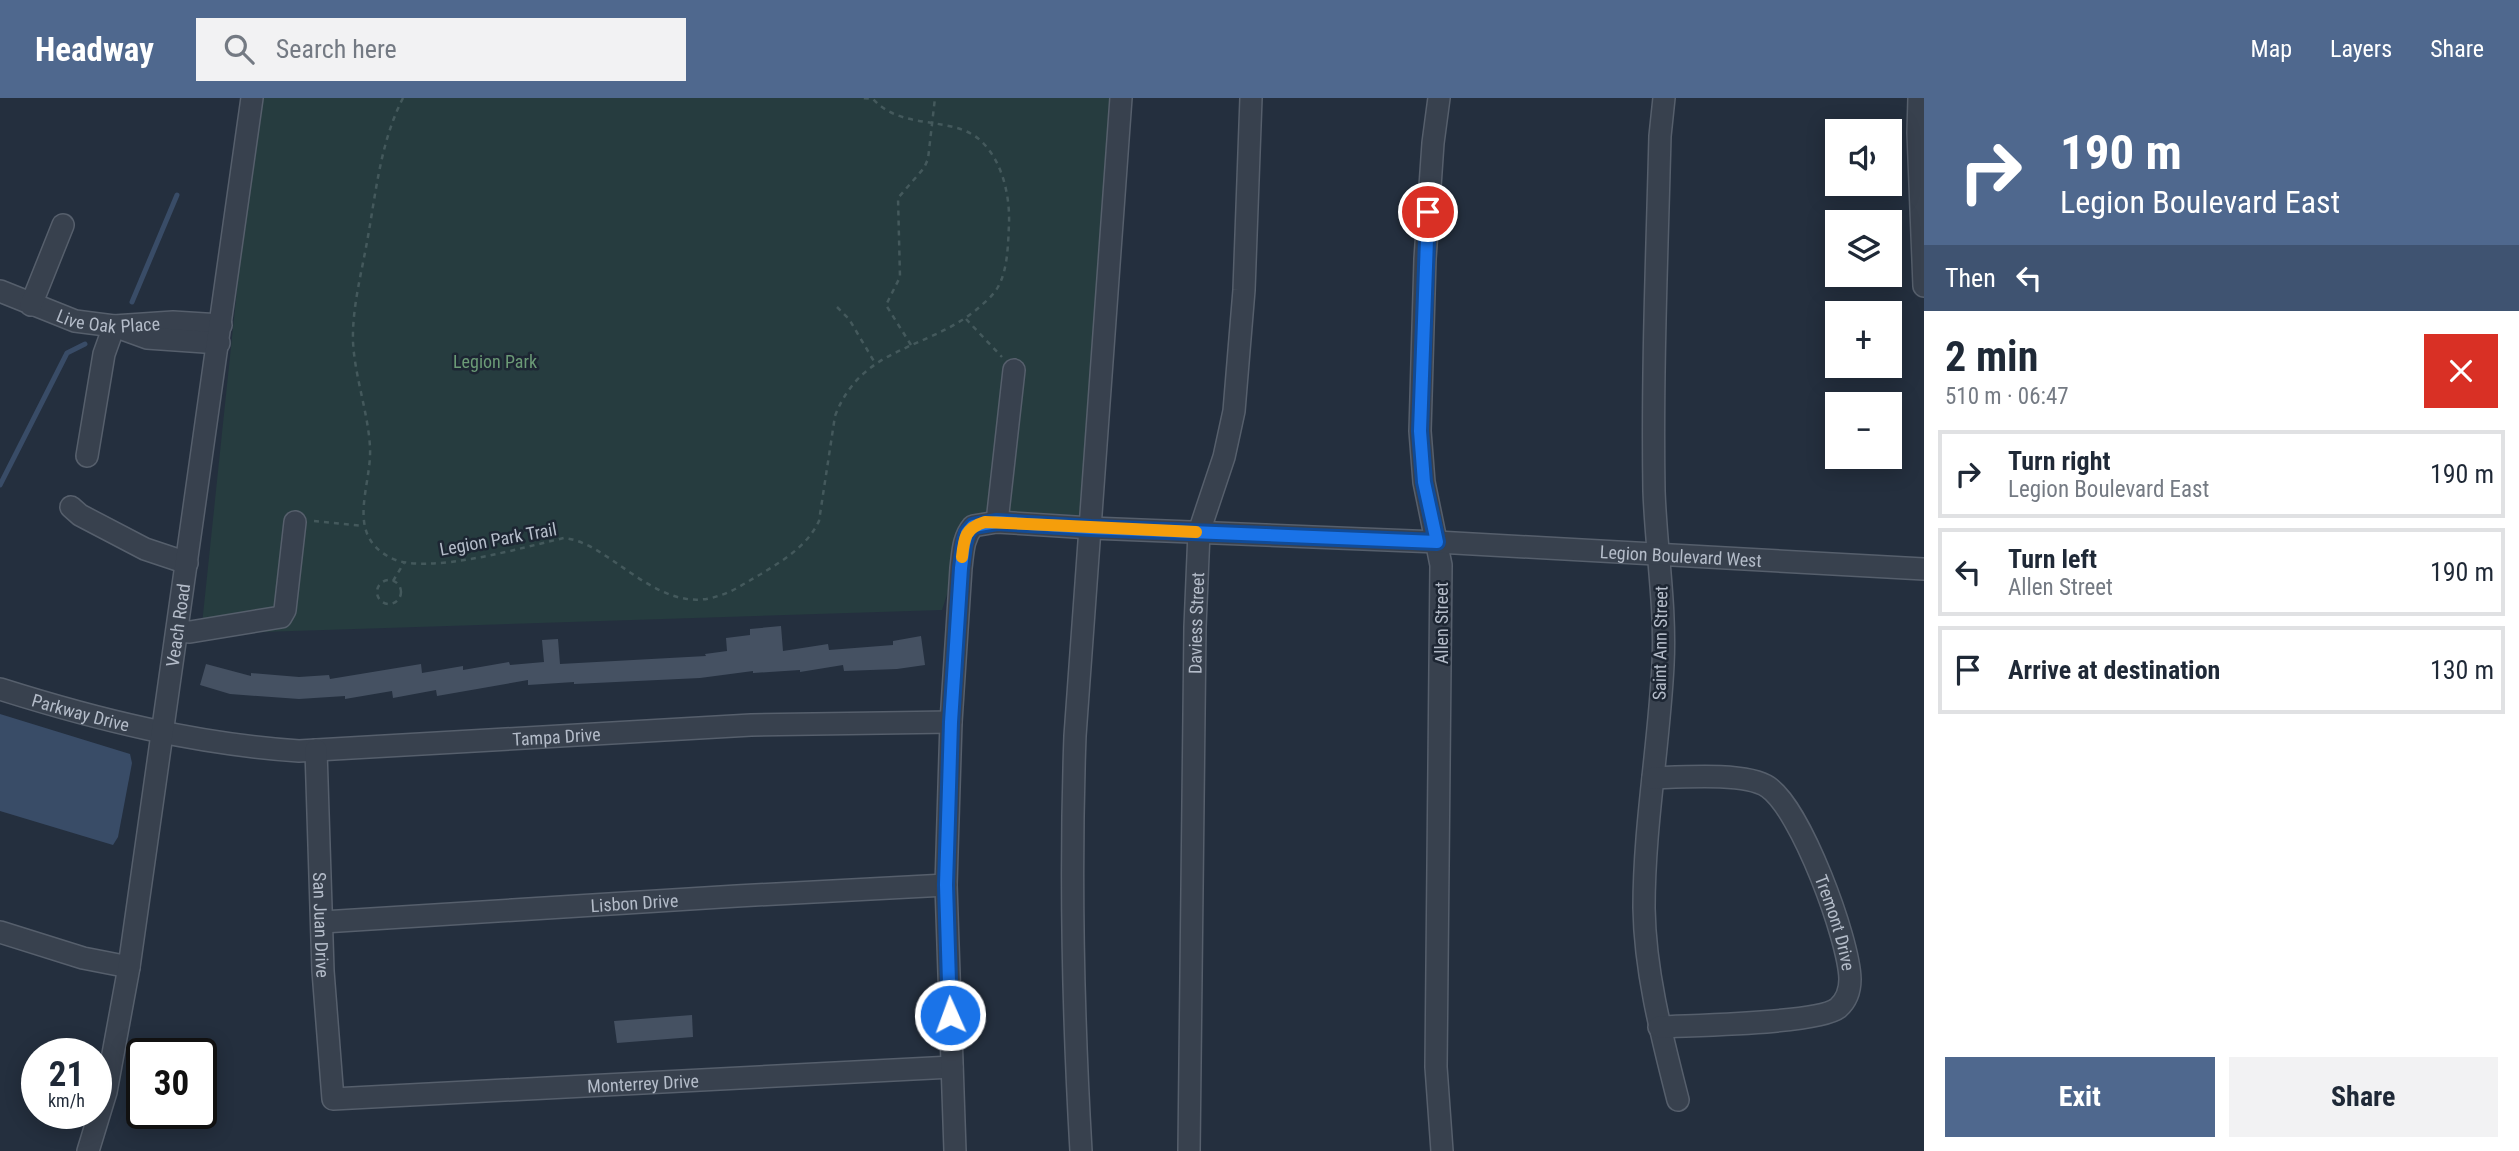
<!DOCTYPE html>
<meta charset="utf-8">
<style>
:root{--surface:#fff;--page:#f2f2f3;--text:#1f2937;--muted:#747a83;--line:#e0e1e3;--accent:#4f688e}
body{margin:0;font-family:"Roboto Condensed",sans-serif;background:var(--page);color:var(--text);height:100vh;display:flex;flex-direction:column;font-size:26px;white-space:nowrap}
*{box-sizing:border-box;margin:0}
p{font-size:23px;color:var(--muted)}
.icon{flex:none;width:38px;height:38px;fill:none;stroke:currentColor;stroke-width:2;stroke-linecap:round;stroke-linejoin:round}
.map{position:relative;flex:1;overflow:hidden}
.details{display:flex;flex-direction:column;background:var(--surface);width:595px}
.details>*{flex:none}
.hud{background:#4f688e;color:#fff;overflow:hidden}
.fabs{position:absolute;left:1825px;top:21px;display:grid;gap:14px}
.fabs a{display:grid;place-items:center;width:77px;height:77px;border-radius:0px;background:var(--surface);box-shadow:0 4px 18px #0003;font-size:35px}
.speed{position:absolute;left:21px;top:940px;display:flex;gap:14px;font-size:35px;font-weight:700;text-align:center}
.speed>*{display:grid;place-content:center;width:91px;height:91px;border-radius:50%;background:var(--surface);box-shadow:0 4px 18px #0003;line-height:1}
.speed small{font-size:18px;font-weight:400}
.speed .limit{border:4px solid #111;border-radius:10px;background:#fff;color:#111}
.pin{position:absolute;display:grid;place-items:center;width:60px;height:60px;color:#fff;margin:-30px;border:4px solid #fff;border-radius:50%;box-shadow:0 2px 7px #0007}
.me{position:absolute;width:77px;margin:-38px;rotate:358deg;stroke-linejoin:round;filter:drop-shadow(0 0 5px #0008)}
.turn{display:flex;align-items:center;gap:24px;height:147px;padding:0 21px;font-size:32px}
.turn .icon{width:91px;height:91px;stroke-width:2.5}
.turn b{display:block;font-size:49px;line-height:60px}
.then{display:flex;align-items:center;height:66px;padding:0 21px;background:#0003;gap:14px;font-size:26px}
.round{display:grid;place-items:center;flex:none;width:74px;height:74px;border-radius:0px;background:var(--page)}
.overview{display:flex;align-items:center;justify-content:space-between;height:119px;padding:0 21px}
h1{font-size:42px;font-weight:700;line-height:52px}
.button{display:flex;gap:14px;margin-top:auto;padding:14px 21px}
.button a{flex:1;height:80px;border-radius:0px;background:var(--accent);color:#fff;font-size:28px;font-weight:700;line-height:80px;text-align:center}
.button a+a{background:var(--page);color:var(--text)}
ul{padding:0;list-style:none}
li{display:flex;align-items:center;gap:21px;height:88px;margin:0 14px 10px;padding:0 7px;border:4px solid var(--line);border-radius:0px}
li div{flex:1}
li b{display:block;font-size:26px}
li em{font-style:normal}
header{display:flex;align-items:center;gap:42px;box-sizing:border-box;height:98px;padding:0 35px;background:var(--accent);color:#fff}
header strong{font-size:33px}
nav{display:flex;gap:38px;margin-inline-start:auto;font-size:24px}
.search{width:490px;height:63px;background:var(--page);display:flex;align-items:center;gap:18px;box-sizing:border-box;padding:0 24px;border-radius:0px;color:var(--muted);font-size:26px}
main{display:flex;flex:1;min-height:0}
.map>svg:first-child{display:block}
.green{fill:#263c3f}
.water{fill:#394c67}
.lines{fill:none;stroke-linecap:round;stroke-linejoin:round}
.stream{stroke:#394c67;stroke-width:5}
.building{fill:#455162}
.minor-casing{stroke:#565f6c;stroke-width:24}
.path{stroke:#44595c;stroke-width:2.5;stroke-dasharray:5 5;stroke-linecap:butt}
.minor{stroke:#38414e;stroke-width:21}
.route-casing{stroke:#114b97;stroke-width:18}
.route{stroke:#1a73e8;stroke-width:12}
.slow{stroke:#f59e0b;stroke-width:12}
.labels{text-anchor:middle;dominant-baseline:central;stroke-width:5;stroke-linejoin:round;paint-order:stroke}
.street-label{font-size:18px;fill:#b4bcc9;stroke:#1d2633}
.park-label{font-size:18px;fill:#6b9a76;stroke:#1d2633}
</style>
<header>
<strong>Headway</strong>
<div class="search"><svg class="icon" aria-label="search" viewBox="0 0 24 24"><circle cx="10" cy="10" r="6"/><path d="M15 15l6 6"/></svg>Search here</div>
<nav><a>Map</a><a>Layers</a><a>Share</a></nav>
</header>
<main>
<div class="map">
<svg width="1924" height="1053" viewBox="0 0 1924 1053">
<rect width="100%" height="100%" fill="#242f3e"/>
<polygon class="green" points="257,0 1121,0 1091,430 967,435 942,512 201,536"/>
<polygon class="water" points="0,616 130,656 132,665 118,739 113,747 0,713"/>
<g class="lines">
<g class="stream">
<polyline points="132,204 177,97"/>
<polyline points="0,387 67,255 85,246"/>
</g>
</g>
<g class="building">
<polygon points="781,528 783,553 828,546 829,552 893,547 893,543 921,538 925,567 897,571 844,573 843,567 800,574 800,572 753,575 753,573 700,580 574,586 574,584 528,587 528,582 437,598 436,592 393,600 392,593 345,601 345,598 299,601 230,596 200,587 206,566 251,578 251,575 299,579 329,577 330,581 421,566 422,575 463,568 463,572 509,564 510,567 544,564 542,542 558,541 560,566 706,558 705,556 727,553 726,540 750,537 750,531"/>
<polygon points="692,917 693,939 617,945 614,923"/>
</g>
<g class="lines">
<defs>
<g id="minor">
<polyline points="1439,0 1433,45 1425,161 1420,333 1424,384 1441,467 1436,969 1442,1053"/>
<path d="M1664,0L1660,38C1657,156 1652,275 1654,393C1656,451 1666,508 1663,567C1659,648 1644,728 1644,810C1645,875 1662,939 1678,1002"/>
<polyline points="1919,0 1918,35 1924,188"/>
<path id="s1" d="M0,193L75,223L114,228L173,224L221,227"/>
<polyline points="31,207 63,127"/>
<polyline points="87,358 104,256 114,228 147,240 219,245"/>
<polyline points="71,409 80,417 145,451 187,465"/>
<polyline points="997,424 1014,272"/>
<polyline points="177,533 190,534 281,519 285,512 295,424"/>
<path id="s2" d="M0,591C98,622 196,646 299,653L751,627L951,624"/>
<path id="s3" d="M316,652L323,873L333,1001L952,969"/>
<path id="s4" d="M1653,680C1681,679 1746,674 1768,689C1801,711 1849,841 1850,881C1850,892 1846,903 1838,910C1817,926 1693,927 1659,929"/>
<path id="s5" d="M323,824L737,798L946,787"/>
<polyline points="0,834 83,860 129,869"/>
<path id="s6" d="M88,1053L106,994L129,869L252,0"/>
<path id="s7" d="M955,1053L946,787L951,624L961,470C963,454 963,440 973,428L997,424L1091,430L1437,444L1924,471"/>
<path d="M1081,1053C1073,915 1070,777 1075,638L1121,0"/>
<path id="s8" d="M1189,1053L1195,529L1199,434L1224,359L1234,313L1244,192L1251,0"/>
</g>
</defs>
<use href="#minor" class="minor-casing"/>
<g class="path">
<path d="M403,0C380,45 376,95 367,144C361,177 352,211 353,244C355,280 368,314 370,349C372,389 344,436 391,460C426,478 524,449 564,440C582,442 597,452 612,462C643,483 678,512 718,498C733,494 748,483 761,476C784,462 807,448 819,423L835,318C862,248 925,253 976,212C984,205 993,198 998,189C1008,171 1008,146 1009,126C1010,99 1003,66 984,46C956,15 904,35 873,1L862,0"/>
<polyline points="837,209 849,221 875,265"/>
<polyline points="966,221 1002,259"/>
<polyline points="911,247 886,207 900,179 898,100 924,70 928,61 935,0"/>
<polyline points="314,423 363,428"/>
<circle cx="389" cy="494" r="12"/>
<polyline points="393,483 404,465"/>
</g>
<use href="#minor" class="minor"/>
</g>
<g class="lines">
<defs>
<polyline id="route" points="950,917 946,787 951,624 961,470 964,447 967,435 973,428 997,424 1091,430 1437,444 1424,384 1420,333 1428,114"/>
</defs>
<use href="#route" class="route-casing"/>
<use href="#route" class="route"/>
<path class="slow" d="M962,459C964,440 965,430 985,424L1196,434"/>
</g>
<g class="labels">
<g class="street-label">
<text stroke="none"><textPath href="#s1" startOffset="114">Live Oak Place</textPath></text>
<text transform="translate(498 441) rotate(-10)">Legion Park Trail</text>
<text stroke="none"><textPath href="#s7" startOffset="1337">Legion Boulevard West</textPath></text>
<text stroke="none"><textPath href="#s8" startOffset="528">Daviess Street</textPath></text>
<text transform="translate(1441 525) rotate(-90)">Allen Street</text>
<text stroke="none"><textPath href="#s6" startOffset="534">Veach Road</textPath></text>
<text transform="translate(1660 545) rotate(-89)">Saint Ann Street</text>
<text stroke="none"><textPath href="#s2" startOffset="84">Parkway Drive</textPath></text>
<text stroke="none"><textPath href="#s2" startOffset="564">Tampa Drive</textPath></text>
<text stroke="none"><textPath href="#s5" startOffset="312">Lisbon Drive</textPath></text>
<text stroke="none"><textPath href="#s4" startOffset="270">Tremont Drive</textPath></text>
<text stroke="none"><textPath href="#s3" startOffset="175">San Juan Drive</textPath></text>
<text stroke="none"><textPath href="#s3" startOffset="660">Monterrey Drive</textPath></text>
</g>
<g class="park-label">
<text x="495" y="263">Legion Park</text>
</g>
</g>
</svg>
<div class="fabs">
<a><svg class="icon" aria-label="sound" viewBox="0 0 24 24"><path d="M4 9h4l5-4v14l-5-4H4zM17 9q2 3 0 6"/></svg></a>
<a><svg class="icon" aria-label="layers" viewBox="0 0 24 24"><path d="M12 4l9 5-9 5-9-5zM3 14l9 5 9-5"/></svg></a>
<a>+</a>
<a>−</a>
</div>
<div class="speed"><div>21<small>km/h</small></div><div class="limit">30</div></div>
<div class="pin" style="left:1428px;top:114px;background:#d93025"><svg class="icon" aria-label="arrive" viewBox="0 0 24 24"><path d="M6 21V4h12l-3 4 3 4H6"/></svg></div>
<svg class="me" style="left:950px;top:917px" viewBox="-20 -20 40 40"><circle r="17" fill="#1a73e8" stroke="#fff" stroke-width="3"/><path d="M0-11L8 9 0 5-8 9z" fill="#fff"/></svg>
</div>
<section class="details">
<div class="hud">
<div class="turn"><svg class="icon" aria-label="right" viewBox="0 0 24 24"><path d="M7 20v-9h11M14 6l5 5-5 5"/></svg><div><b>190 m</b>Legion Boulevard East</div></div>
<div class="then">Then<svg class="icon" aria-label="left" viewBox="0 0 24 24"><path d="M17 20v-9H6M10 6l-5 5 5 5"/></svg></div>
</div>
<div class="overview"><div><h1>2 min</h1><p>510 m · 06:47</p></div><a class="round" style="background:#d93025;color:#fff"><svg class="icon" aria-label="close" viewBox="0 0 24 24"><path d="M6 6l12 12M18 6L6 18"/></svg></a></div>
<ul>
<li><svg class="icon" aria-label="right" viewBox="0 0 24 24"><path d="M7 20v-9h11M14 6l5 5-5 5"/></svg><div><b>Turn right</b><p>Legion Boulevard East</p></div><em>190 m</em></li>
<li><svg class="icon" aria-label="left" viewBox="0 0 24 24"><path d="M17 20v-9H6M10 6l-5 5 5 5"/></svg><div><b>Turn left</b><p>Allen Street</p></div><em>190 m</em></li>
<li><svg class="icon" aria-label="arrive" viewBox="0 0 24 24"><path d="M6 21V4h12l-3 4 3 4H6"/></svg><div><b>Arrive at destination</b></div><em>130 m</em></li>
</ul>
<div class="button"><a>Exit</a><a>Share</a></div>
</section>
</main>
